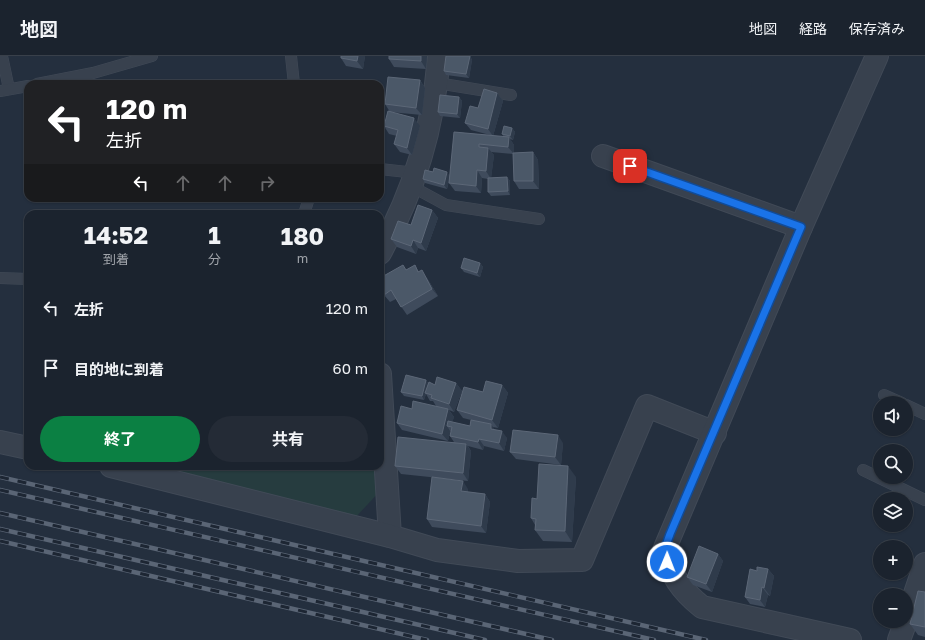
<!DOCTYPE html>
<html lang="ja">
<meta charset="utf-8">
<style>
:root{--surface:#1b232e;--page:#242b36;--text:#f1f3f6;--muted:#a0a4aa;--line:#39404a;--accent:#0b8043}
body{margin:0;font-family:"Golos Text","Noto Sans JP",sans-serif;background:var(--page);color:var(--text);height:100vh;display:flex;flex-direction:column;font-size:15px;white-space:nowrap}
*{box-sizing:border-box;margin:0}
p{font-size:13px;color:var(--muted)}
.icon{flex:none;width:22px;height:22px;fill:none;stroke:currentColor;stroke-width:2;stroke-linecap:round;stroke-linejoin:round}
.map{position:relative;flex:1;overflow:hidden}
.details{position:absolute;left:24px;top:154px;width:360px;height:260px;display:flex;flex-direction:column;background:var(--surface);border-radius:12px;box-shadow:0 1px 3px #0004,0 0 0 1px var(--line)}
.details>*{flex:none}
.banner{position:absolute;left:24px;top:24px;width:360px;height:122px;border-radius:12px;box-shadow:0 1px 3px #0004,0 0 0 1px var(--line);background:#202124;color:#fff;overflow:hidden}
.fabs{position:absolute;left:873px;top:340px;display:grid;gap:8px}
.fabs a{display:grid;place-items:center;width:40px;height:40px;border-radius:50%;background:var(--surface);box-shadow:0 1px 3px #0004,0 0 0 1px var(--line);font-size:20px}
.pin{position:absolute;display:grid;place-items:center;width:34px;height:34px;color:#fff;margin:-17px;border-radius:8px;box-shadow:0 2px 6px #0006}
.me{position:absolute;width:44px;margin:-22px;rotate:1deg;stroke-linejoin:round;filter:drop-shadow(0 0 3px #0008)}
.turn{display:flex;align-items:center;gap:14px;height:84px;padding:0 16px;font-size:18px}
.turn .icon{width:52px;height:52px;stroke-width:2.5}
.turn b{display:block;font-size:28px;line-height:34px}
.lanes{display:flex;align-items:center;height:38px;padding:0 16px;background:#0003;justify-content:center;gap:20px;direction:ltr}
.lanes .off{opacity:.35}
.eta{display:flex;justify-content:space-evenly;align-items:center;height:68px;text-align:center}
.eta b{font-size:24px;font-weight:700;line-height:28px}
.action{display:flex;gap:8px;margin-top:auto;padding:8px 16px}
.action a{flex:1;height:46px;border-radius:24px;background:var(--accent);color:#fff;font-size:16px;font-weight:700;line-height:46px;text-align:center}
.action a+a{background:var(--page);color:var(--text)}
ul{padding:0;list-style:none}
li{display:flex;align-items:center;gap:12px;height:60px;padding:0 16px}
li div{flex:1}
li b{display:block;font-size:15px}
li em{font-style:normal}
header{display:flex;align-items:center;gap:24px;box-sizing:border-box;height:56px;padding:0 20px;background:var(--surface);border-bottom:1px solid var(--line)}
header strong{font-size:19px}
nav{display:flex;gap:22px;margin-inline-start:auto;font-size:14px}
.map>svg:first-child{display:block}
.green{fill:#263c3f}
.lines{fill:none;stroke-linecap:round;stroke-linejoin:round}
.lane-casing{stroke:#414a57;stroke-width:12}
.street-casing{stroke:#414a57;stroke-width:24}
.lane{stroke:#38414e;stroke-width:11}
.street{stroke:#38414e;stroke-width:22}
.rail-casing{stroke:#5a6575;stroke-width:4.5}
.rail{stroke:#1d2633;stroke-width:3;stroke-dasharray:9;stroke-linecap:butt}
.wall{fill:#3f4b5c}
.shaded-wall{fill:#2f3b4b}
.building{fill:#4b5868;stroke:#5c6777}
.route-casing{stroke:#114b97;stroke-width:10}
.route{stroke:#1a73e8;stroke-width:7}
</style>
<header>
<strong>地図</strong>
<nav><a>地図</a><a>経路</a><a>保存済み</a></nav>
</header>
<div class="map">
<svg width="925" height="584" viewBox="0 0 925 584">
<rect width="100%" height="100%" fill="#242f3e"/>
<polygon class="green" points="147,410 380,410 382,433 354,463"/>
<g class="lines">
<defs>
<g id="lane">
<polyline points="2,0 9,33"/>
<polyline points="291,0 294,28"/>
<polyline points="437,27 511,39"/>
<polyline points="37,28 93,17 152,0"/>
<polyline points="0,35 28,30"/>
<polyline points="380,113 416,117"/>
<polyline points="411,130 446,149 539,163"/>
<polyline points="304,158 309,142"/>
<polyline points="0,222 28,223"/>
<polyline points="884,339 902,347"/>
<polyline points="906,349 925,358"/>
<polyline points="863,414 925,444"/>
</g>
<g id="street">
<polyline points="603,100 801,171"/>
<path d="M380,197C415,133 433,73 439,0"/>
<polyline points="380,318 390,480"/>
<polyline points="0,386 28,392"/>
<polyline points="111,410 390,480 437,494 518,505 582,504 647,350 715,377"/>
<polyline points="906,564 925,508"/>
<path d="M850,584L702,551C682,535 669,518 665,492L801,171L877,0"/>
<polyline points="899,584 906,565"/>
</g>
</defs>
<use href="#lane" class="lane-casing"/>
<use href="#street" class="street-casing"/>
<use href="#lane" class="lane"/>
<use href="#street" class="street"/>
<defs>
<g id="rail">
<polyline points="0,421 706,584"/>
<polyline points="0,434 654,584"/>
<polyline points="0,457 552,584"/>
<polyline points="0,473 485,584"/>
<polyline points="0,485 427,584"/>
</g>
</defs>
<use href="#rail" class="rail-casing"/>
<use href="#rail" class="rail"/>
</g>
<g class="wall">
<polygon points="340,0 365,0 363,13 346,10 341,2 341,0"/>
<polygon points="427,0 426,13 394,11 389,3"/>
<polygon points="470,0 472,4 469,22 446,19 444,15"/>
<polygon points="420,24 425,32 422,59 390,56 385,48"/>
<polygon points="497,37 503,45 493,80 504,81 502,78 512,72 515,76 513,84 510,83 514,89 514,97 533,96 538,104 539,133 519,133 514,125 513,98 491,96 494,99 491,122 507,121 510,125 510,139 491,140 488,136 488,123 482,122 481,137 455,135 449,127 450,121 447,133 425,127 423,123 450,120 454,76 490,79 471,74 465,67 478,52"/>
<polygon points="459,41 462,45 460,62 440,60 438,56"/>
<polygon points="384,70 420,70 412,99 400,96 394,88 397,80 389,78"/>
<polygon points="432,154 438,162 426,195 418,192 416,198 397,191 391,183"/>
<polygon points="480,207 483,211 480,221 464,216 461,212"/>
<polygon points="415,209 419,216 427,222 438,240 407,259 396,243 390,246 384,239 406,214"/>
<polygon points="426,324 428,327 435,329 456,327 462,335 454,356 449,354 454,361 452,366 470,370 471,364 463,362 457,354 483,336 502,329 508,337 498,372 493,371 494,373 507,382 504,395 484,390 483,394 468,390 471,395 468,425 401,418 395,410 454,386 450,380 451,376 450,375 448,385 402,374 397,367 412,353 441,352 436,350 433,345 430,345 426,338 424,344 404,340 401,336"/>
<polygon points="563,387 561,409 516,403 510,396"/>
<polygon points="576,421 572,486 543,485 535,474 535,469 531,462 537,443"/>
<polygon points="468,433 468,436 485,438 490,446 486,477 432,471 427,463"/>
<polygon points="718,498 723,505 712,536 693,529 687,521"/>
<polygon points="768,513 774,520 770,540 768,539 765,551 750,548 745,541 757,515"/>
<polygon points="925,536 925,581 918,579 910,568"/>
</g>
<g class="shaded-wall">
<polygon points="358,0 365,0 363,13 357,5"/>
<polygon points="421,0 427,0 426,13 421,5"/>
<polygon points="470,0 472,4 469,22 466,18"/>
<polygon points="420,24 425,32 422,59 416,52"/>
<polygon points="497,37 503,45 493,80 488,73"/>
<polygon points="459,41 462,45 460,62 457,58"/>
<polygon points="414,62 420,70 412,99 407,92"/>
<polygon points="512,72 515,76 513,84 510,80"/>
<polygon points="509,81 514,89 514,98 508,91"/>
<polygon points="488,92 494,99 491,123 486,115"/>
<polygon points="533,96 538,104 539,133 533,125"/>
<polygon points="477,114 482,122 481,137 476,130"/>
<polygon points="447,116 450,120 447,133 444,129"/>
<polygon points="507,121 510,125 510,139 508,135"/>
<polygon points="432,154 438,162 426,195 421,187"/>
<polygon points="413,184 418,192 416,198 411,190"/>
<polygon points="480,207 483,211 480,221 477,217"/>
<polygon points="422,214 427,222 438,240 432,233"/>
<polygon points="426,324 429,328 425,337 426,338 424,344 422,340"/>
<polygon points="456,327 462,335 454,356 449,348"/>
<polygon points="502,329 508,337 498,372 492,364"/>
<polygon points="448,353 454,361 451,371 447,370 450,375 448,385 442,378"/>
<polygon points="491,368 496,376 491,373"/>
<polygon points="502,375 507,382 504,395 499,387"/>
<polygon points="558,379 563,387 561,409 555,401"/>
<polygon points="479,383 484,390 483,394 478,386"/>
<polygon points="466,388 471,395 468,425 463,417"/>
<polygon points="568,410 576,421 572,486 565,475"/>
<polygon points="463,425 468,433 467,443 461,435"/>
<polygon points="485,438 490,446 486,477 481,470"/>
<polygon points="718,498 723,505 712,536 706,528"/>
<polygon points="768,513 774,520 770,540 764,532"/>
<polygon points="762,531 768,539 765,551 760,544"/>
</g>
<g class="building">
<polygon points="341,0 358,0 357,5 341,2"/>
<polygon points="389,0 421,0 421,5 389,3"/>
<polygon points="446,0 470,0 466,18 444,15"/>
<polygon points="388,21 420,24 416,52 385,48"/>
<polygon points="484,33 497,37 488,73 465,67 470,50 478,52"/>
<polygon points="440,39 459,41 457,58 438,56"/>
<polygon points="388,55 414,62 407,92 394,88 398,74 384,70"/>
<polygon points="504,70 512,72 510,80 502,78"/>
<polygon points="454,76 509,81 508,91 479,88 479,91 488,92 486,115 477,114 476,130 449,127"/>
<polygon points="533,96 533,125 514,125 513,97"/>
<polygon points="434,112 447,116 444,129 423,123 425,114 433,116"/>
<polygon points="507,121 508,135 488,136 488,122"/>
<polygon points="418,149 432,154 421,187 413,184 411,190 391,183 398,165 411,169"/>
<polygon points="464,202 480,207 477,217 461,212"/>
<polygon points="403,209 406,214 415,209 418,216 422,214 432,233 401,251 391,234 384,239 380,231 380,222"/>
<polygon points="406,319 426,324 422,340 401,336"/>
<polygon points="437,321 456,327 449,348 431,342 432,339 425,337 429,326 435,329"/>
<polygon points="486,325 502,329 492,364 457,354 464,331 483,336"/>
<polygon points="413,345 448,353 442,378 397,367 401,350 412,353"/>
<polygon points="471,364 491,368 491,373 502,375 499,387 479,383 478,386 450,380 452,371 447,370 448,365 470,370"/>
<polygon points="513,374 558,379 555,401 510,396"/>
<polygon points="398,381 466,388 463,417 395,410"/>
<polygon points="539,408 568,410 565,475 535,474 536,463 531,462 532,442 537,443"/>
<polygon points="432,421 463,425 461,435 485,438 481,470 427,463"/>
<polygon points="699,490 718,498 706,528 687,521"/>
<polygon points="757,511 768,513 764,532 762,531 760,544 745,541 750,513 757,515"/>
<polygon points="918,535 925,536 925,571 910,568"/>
</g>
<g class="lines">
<defs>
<polyline id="route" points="630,110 801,171 670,478 665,492 667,506"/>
</defs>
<use href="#route" class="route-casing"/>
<use href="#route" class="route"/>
</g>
</svg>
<div class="fabs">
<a><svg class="icon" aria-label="sound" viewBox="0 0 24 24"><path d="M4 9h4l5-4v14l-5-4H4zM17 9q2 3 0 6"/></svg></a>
<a><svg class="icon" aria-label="search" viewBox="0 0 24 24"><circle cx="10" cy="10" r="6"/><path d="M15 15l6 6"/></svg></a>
<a><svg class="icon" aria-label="layers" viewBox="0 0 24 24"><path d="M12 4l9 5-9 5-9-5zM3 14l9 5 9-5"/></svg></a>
<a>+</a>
<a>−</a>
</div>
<div class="pin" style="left:630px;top:110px;background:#d93025"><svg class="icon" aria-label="arrive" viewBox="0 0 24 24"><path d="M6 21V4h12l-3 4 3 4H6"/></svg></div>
<svg class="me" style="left:667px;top:506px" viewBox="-20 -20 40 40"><circle r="17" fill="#1a73e8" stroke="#fff" stroke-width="3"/><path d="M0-11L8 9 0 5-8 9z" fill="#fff"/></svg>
<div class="banner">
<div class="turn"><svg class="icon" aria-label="left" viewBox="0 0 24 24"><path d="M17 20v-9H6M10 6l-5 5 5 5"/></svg><div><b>120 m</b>左折</div></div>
<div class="lanes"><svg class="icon" aria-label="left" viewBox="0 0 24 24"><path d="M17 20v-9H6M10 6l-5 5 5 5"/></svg><svg class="icon off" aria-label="ahead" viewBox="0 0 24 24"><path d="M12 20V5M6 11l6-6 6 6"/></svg><svg class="icon off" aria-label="ahead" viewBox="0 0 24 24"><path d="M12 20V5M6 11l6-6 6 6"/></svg><svg class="icon off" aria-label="right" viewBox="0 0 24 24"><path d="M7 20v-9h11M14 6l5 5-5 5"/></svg></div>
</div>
<section class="details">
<div class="eta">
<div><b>14:52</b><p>到着</p></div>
<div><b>1</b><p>分</p></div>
<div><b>180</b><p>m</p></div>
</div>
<ul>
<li><svg class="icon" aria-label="left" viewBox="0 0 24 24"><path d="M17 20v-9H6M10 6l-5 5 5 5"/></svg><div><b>左折</b></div><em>120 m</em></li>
<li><svg class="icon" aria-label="arrive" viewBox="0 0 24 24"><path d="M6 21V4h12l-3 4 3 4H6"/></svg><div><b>目的地に到着</b></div><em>60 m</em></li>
</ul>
<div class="action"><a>終了</a><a>共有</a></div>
</section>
</div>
